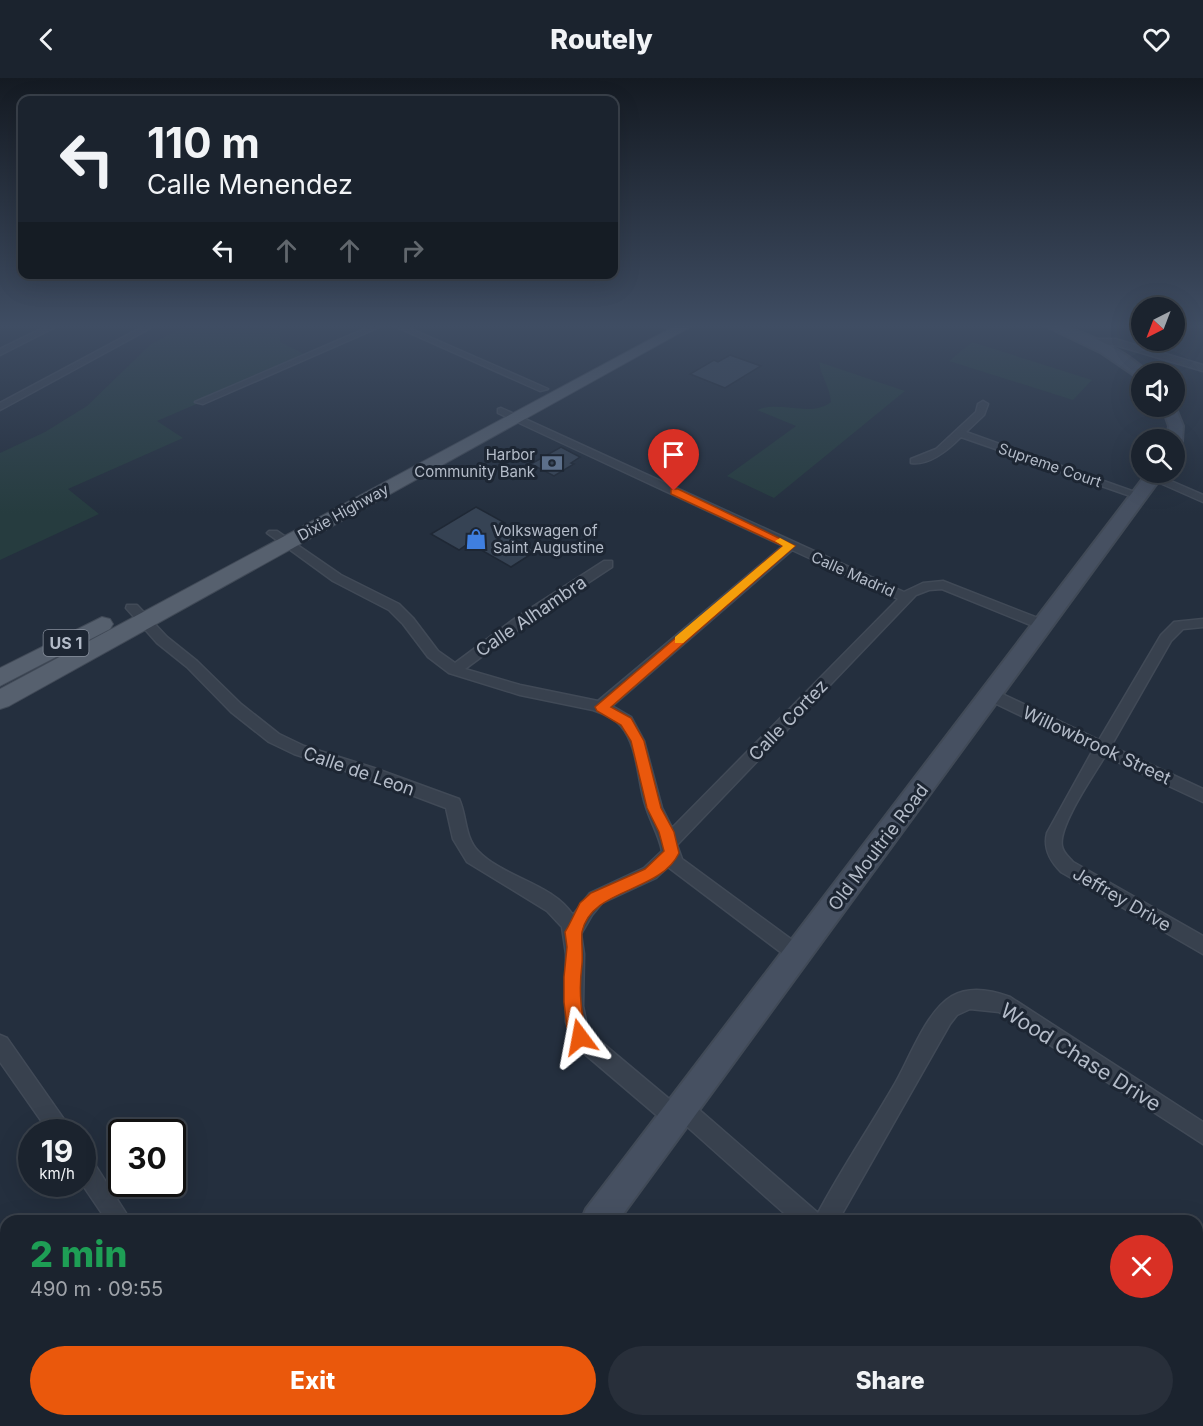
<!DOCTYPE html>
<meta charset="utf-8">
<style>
:root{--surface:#1b232e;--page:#282f3a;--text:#f1f3f6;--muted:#a0a4aa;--line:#39404a;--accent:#ea580c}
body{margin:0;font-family:Inter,sans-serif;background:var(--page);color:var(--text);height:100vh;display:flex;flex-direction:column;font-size:22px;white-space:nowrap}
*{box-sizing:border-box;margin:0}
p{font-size:20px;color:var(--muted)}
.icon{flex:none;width:33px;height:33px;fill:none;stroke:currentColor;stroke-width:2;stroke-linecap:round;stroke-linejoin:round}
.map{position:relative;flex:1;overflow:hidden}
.sheet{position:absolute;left:0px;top:1137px;width:1203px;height:212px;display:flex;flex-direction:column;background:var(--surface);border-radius:18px 18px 0 0;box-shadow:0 6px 24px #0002,0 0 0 2px var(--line)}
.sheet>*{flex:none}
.top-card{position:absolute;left:18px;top:18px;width:600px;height:183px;border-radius:12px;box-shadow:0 6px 24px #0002,0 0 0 2px var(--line);background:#1b232e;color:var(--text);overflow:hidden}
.needle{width:39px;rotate:222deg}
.fabs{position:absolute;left:1131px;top:219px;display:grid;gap:12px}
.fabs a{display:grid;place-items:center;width:54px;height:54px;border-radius:50%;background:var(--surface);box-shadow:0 6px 24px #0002,0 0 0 2px var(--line);font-size:30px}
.speed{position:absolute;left:18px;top:1041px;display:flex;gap:12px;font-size:30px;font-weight:700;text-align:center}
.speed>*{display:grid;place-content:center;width:78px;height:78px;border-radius:50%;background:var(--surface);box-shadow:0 6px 24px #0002,0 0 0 2px var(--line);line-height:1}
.speed small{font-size:15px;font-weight:400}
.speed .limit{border:3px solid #111;border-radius:9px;background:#fff;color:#111}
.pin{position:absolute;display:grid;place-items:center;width:51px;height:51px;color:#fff;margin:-62px -26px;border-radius:50% 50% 50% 0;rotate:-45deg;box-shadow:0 0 6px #0007}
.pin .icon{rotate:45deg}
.me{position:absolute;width:66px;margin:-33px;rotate:347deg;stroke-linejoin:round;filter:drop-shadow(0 0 4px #0008)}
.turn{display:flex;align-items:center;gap:21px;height:126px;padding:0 30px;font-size:27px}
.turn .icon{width:78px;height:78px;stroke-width:2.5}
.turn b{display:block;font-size:42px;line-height:51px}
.lanes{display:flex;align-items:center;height:57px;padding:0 30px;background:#0003;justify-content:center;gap:30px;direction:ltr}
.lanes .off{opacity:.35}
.round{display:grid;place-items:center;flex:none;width:63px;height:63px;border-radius:32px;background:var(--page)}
.overview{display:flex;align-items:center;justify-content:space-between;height:102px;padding:0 30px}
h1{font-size:36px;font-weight:800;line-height:45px;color:#1e9e55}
.cta{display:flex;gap:12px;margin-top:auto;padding:12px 30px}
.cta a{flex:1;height:69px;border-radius:36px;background:var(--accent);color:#fff;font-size:24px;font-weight:800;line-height:69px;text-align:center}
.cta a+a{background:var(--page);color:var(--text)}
header{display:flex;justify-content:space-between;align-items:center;height:78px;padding:0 30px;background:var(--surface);font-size:27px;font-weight:800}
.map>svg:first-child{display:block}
.green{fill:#263c3f}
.building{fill:#364354;stroke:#1f2835;stroke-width:1.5}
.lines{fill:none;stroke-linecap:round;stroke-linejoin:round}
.street-casing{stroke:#414a57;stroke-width:3}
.secondary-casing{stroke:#414a57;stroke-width:4}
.primary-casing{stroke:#414a57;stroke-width:2}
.street{fill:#38414e;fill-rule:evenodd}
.secondary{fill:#465061;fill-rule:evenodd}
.primary{fill:#56606e;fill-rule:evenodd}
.route{fill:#ea580c;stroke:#983908;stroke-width:1.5}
.slow{fill:#f59e0b}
.labels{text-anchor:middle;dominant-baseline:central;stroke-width:6;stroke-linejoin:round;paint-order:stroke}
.far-poi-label{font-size:15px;fill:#b4bcc9;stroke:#1d2633;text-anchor:end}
.far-street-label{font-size:15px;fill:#b4bcc9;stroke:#1d2633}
.shield{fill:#1d2633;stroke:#878f9c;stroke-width:1.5}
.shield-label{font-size:16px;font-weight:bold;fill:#b4bcc9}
.street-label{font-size:18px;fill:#b4bcc9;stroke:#1d2633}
.near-street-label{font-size:21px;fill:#b4bcc9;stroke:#1d2633}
</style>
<header><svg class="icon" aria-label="back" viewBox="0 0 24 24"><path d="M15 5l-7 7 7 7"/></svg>Routely<svg class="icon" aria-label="heart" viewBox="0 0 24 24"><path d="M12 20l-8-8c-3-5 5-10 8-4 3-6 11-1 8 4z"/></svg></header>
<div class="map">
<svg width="1203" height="1348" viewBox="0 0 1203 1348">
<rect width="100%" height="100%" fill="#242f3e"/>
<g class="green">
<polygon points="188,247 290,247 281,252 280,264 308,278 157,343 183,360 68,411 99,436 0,482 0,375 45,354 87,328 151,266"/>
<polygon points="972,264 1092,302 1073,322 949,283"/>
<path d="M819,284L905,313L774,420L727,398L796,348L757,332C780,322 811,340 831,324C830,309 821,299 819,284Z"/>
</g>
<g class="building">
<polygon points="730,277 761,288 725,310 690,296 714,282 718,284"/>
<polygon points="561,369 580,379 571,385 574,386 554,398 531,386"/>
<polygon points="476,429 505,445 496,451 536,473 511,489 469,465 459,472 431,456"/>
</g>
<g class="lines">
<defs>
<g id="street">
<polygon points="49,247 59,247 0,277 0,271"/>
<polygon points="146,247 156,247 0,332 0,325"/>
<polygon points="374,247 384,247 203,326 195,324"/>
<polygon points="392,247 402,247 548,311 540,313"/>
<path d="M658,247H687L688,248C682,252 664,251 658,247Z"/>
<polygon points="1092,261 1115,261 1203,287 1203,293 1115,267 1089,266 1088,264"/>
<path d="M983,323L988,326L984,337L966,354L1146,418L1140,421L1136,420L961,359C949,371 930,388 911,385V381L936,371L976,334L978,326Z"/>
<path d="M501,330L904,514L923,505L943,503L1048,544L1050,547L1043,551L1038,550L942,511L929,512L916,517L677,767L682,781L803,870L806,876L803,882L797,885L791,882L668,789L656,800L602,825L592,837L581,856L584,876L583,928L588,953L674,1025L682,1020L689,1023L818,1135C841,1092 868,1052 893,1009C909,983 925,934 952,918C970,908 991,912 1010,919L1203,1044V1066L999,934L970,931L957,937L950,946L838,1143H793L683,1045L675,1050L668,1047L573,966L566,944V876L562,849L547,833L467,784L453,761L446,730L364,699L294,676L269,664L231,634L187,589L157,565L126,530L127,527H137L167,559L197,583L241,626L279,656L304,668L374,690L459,721C467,738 464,758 478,773C504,800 552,805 573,837L590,815L644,790L662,773C659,757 651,745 646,729C637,704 639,669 621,648C615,640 602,635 593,632L520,617L449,595L428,579L403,546L389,532L333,503L267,455L269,453H277L341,497L399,526L413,540L438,573L455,585L517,539L604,483H612V489L527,545L465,591L520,607L598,623L783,468L498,335V331ZM792,472L898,521L672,750L662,730L644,663L631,639L612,628Z"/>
<polygon points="1155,396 1203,417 1203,424 1151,401 1150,399"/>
<path d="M1203,541V549L1183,551L1171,563L1111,668L1203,711V724L1105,678C1094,697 1058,748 1062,768C1063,775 1069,779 1073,784L1203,858V876L1061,794C1050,783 1043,771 1047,755L1093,672L986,621L984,617L986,613H996L1099,662L1161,557L1174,544Z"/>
<polygon points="0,957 7,960 68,1047 71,1054 49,1054 0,984"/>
<polygon points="82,1077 90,1079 131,1143 107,1143 82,1106"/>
<polygon points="1028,1342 1057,1342 1060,1348 1030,1348"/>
<polygon points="1132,1342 1158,1342 1157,1348 1131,1348"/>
</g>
<g id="secondary">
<path d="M1044,247C1072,245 1129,274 1149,296H1142V300L1137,299L1102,275Z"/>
<polygon points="1174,326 1183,348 1182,363 1174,367 1174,362 1167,362 1169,348 1162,328 1174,328"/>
<polygon points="1148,394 1165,394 618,1143 581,1143 586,1131"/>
<polygon points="427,1342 467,1342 465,1348 425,1348"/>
</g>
<g id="primary">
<polygon points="677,247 694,247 9,628 0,631 0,611"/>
<polygon points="102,539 110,541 113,546 110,551 0,608 0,590"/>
</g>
</defs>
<use href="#street" class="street-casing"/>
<use href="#secondary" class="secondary-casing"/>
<use href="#primary" class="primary-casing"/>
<use href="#street" class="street"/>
<use href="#secondary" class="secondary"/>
<use href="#primary" class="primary"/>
</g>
<linearGradient id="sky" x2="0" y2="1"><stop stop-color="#141a22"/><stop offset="0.57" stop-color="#3f4d63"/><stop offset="1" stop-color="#3f4d63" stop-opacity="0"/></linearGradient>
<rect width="1203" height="435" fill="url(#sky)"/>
<path class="route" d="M671,411H678L795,468L611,629L631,640L644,663L661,730L674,754L679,775C660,815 591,810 582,854C581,860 583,877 582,886C579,910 580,937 589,959L586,966L580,968L574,966L567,949L564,924V899L567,869L565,854L568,849L580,825L591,815L645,791L664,773L659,754L647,730L631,663L621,647L597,633L595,629L783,468L671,416Z"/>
<polygon class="slow" points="780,460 795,468 683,565 675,565 675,559 783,468 775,463"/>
<defs>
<symbol id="bank-bare" viewBox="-9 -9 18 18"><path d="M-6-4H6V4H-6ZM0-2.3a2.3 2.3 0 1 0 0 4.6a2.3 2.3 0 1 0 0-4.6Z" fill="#5c6f8a" stroke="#1d2633" stroke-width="2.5" paint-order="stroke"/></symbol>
<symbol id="shop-bare" viewBox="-9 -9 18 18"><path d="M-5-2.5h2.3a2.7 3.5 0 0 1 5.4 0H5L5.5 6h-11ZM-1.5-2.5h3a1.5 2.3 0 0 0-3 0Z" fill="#3f7fe0" stroke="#1d2633" stroke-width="2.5" paint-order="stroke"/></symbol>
</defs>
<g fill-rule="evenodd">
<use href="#bank-bare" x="537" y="370" width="30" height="30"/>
<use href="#shop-bare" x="461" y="446" width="30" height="30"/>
</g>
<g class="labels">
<g class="far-poi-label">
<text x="535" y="376">Harbor<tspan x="535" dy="17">Community Bank</tspan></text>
<text x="493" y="452" text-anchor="start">Volkswagen of<tspan x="493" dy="17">Saint Augustine</tspan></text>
</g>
<g class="far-street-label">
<text transform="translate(1050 387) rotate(19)">Supreme Court</text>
<text transform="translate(343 434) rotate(-29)">Dixie Highway</text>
<text transform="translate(853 496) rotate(24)">Calle Madrid</text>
</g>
<rect class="shield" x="43.5" y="552" width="45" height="26" rx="4.5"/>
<g class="shield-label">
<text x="66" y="565">US 1</text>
</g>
<g class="street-label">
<text transform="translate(531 538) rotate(-34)">Calle Alhambra</text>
<text transform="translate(788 642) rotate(-46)">Calle Cortez</text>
<text transform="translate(1097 667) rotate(25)">Willowbrook Street</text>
<text transform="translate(359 693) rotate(19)">Calle de Leon</text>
<text transform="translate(878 769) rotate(-53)">Old Moultrie Road</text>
<text transform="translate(1122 821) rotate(30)">Jeffrey Drive</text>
</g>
<g class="near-street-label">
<text transform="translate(1081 979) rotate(32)">Wood Chase Drive</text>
</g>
</g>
</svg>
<div class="fabs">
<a><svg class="needle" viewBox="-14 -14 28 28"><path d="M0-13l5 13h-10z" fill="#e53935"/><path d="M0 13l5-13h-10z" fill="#a0a4aa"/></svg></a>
<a><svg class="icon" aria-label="sound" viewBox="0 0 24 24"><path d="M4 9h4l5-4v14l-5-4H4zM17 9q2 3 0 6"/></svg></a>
<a><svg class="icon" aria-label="search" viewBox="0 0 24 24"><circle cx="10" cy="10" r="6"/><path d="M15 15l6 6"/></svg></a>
</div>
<div class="speed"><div>19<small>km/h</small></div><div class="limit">30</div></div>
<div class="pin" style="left:674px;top:413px;background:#d93025"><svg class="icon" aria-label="arrive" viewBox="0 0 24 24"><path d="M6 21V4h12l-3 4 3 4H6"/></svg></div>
<svg class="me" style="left:580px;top:959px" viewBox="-20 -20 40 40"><path d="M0-17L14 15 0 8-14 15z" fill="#ea580c" stroke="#fff" stroke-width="4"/></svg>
<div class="top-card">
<div class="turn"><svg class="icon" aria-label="left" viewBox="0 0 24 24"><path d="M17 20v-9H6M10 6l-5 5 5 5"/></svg><div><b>110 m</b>Calle Menendez</div></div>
<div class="lanes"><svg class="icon" aria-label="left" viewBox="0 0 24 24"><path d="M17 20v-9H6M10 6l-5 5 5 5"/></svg><svg class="icon off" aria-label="ahead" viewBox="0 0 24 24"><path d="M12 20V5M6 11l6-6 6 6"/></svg><svg class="icon off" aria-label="ahead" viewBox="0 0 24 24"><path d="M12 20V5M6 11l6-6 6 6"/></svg><svg class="icon off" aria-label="right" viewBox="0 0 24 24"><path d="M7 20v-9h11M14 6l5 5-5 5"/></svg></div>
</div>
<section class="sheet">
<div class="overview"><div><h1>2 min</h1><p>490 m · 09:55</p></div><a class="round" style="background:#d93025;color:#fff"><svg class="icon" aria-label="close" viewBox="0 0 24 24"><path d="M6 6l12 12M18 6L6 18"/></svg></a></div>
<div class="cta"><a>Exit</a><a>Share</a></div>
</section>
</div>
